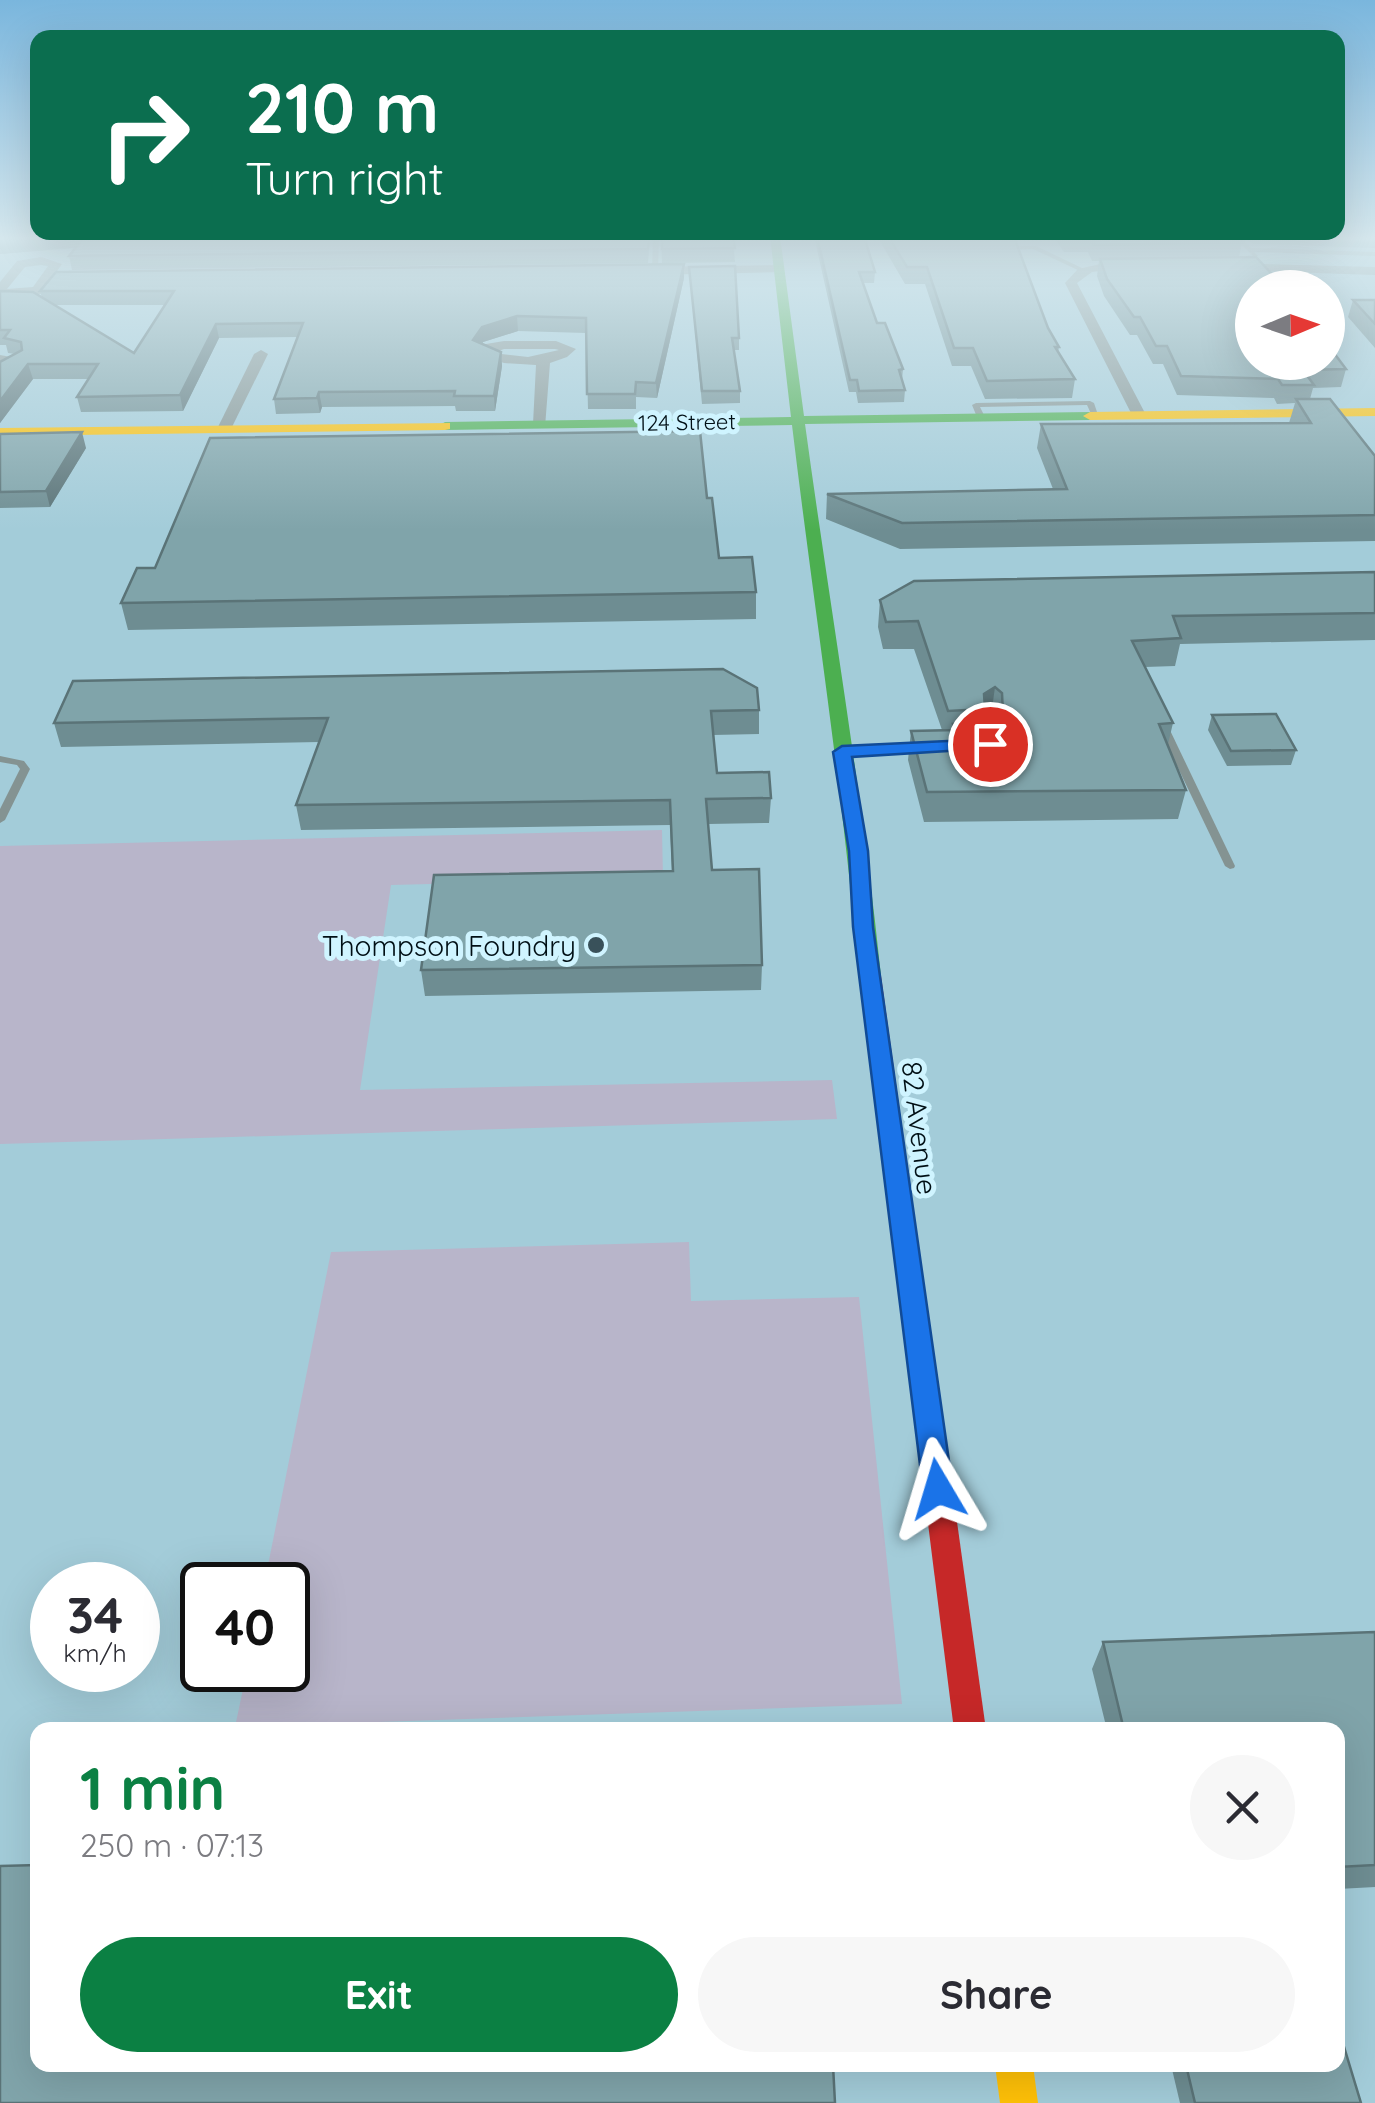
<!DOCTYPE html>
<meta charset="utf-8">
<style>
:root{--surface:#fff;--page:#f7f7f7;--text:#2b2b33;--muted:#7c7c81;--accent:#0b8043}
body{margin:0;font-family:Quicksand,sans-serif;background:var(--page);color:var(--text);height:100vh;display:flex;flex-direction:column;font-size:38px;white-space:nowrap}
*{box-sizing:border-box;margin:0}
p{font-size:32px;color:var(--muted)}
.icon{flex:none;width:55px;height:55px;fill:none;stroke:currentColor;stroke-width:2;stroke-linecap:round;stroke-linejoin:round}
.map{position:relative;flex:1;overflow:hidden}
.panel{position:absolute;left:30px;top:1722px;width:1315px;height:350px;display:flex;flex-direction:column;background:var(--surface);border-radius:20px;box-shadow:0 10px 40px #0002}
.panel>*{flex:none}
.top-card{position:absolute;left:30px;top:30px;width:1315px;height:210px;border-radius:20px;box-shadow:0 10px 40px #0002;background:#0b6e4f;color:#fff;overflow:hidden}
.needle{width:65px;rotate:88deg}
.tools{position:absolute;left:1235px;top:270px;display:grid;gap:20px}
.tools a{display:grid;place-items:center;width:110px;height:110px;border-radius:50%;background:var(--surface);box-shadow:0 10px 40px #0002;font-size:50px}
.speed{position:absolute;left:30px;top:1562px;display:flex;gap:20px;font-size:50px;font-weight:700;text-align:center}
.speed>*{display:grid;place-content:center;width:130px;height:130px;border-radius:50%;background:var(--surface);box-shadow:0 10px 40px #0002;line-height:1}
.speed small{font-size:25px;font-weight:400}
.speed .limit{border:5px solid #111;border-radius:15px;background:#fff;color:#111}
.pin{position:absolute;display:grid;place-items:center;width:85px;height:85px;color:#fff;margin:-42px;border:5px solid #fff;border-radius:50%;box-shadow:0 2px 10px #0007}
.me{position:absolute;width:110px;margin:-55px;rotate:353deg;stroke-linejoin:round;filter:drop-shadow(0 0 8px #0008)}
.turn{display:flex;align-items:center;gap:35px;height:210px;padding:0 50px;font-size:45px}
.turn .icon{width:130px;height:130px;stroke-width:2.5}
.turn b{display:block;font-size:70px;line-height:85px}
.round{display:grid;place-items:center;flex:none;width:105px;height:105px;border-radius:52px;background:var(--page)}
.headline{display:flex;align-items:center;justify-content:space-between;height:170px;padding:0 50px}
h1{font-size:60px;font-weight:700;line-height:75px;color:var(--accent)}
.action{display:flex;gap:20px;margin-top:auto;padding:20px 50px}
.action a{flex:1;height:115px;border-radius:60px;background:var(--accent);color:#fff;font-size:40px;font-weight:700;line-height:115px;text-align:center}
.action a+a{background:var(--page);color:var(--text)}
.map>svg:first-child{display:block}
.green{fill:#b8b5ca}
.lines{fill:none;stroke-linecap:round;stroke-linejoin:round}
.lane{fill:#849392;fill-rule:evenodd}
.street{fill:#849392;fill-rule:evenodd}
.fast{fill:#4caf50;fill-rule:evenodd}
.slow{fill:#ffc107;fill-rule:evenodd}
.jam{fill:#c62828;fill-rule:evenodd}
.wall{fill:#6e8d92;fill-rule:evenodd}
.shaded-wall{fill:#5a7377}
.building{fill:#80a4aa;stroke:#5a7377;stroke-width:2.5}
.route{fill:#1a73e8;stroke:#114b97;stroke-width:2.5}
.poi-dot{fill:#39515a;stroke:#cff4ff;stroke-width:4}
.labels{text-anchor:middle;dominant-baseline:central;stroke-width:10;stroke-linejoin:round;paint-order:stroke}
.far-street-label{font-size:22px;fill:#000f15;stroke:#cff4ff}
.poi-label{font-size:28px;fill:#000f15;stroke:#cff4ff;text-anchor:end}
.street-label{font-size:28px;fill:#000f15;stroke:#cff4ff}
</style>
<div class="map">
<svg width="1375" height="2103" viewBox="0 0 1375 2103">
<rect width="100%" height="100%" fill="#a3ccd9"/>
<g class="green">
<polygon points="662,830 663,878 391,885 360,1090 832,1080 837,1119 0,1144 0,846"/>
<polygon points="689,1242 691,1301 859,1297 902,1704 235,1727 247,1670 288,1670 288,1585 264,1585 331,1252"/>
</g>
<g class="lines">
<g class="lane">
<polygon points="653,236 659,236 658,271 655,273 652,271"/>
<polygon points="1233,236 1239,236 1251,248 1375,252 1375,256 1254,252 1258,256 1255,258"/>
<polygon points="1036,246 1084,269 1085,270 1080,271 1033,249 1005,250 1002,248 1005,246"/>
<polygon points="1090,401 1094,403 1099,418 1093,418 1087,405 980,407 985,417 981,419 977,417 972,405 976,403"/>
<polygon points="1162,721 1167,724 1235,866 1234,868 1230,869 1225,866 1157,724"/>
<polygon points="924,745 928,746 928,750 842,755 837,752 842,749"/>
<polygon points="0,756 24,761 30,769 5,820 0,823 0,809 20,769 17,765 0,762"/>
</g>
<g class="street">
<path d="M41,257L62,264L41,294L0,297V282L17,261ZM41,265L48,266L33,287L7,289L25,267Z"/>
<polygon points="1105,263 1136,267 1092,272 1077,283 1146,415 1139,419 1132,415 1065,283 1078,269"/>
<polygon points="1226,263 1375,267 1375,275 1230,270"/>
<polygon points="779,265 783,272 652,275 646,271 652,267"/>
<path d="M504,341H556L576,349L567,357L550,363L545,427L533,424L536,365L504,363L478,354L486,344ZM504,349H555L559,350L528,357L493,353Z"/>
<polygon points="261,350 268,354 231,429 219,432 217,429 254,354"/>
<polygon points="0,355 22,359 24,362 0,376 0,366 4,364 0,363"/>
</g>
<path class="fast" d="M770,236H780L804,416L1090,412L1097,416L1090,420L805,424C830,608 862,791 881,976L870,983L859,976C843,792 814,608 792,425L445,430L438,426L445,422L791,417Z"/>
<g class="slow">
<polygon points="1375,408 1375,416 1090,420 1083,416 1090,412"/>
<polygon points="450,423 450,429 445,430 0,436 0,428"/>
<polygon points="995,2065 1033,2065 1038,2103 1000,2103"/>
</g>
<polygon class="jam" points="870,969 881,976 986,1730 954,1730 859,976"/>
</g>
<g class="wall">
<polygon points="0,236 650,236 648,263 72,270 69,256 76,248 0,254"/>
<polygon points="661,236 733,236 735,262 662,263"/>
<polygon points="814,236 864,236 875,272 874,283 863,283 877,323 903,369 902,380 905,390 904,402 858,403 856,392 849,392"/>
<polygon points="877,236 1239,236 1238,238 1242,242 1239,257 1252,288 1346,369 1341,387 1313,388 1310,399 1375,456 1375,541 900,549 826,519 827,494 1053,489 1037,448 1041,424 1289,423 1295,403 1277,404 1274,398 1177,395 1163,364 1153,364 1137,335 1130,335 1104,296 1097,276 1099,261 1092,261 1088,252 1064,252 1055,239 1015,240 1048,328 1059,347 1058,353 1075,379 1072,398 985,399 971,366 952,366 925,284 905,284"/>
<polygon points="1243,236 1375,236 1375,248 1253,244"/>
<path d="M684,264V278L657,398L636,397V409H588L586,333L518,331L483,342L482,344L501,352L502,366L495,411H456L455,406L322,407L320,413L276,414L274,399L298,337L219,338L183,411L81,412L77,397L88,379H33L0,423V362L15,354L8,353L6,345H0V291L42,298L40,291ZM55,305H165L134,353Z"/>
<polygon points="689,267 739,338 739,350 734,350 740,391 740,403 702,404"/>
<polygon points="1353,300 1375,300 1375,348 1348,317"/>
<polygon points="0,434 86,448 50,507 0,508"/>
<polygon points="707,498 719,558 756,592 756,619 128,630 121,603"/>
<path d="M1375,572V640L1180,644L1175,666L1145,667L1173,723L1168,744L1186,790L1178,819L924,822L908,760L911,731L942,730L914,649H883L878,627L880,600ZM991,716L996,721L983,723L984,720Z"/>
<polygon points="759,710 759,734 713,735 717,773 771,798 769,823 708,824 712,870 762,965 761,990 425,996 421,970 672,871 670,825 301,830 296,805 319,742 61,747 54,723"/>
<polygon points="1212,715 1296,750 1291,765 1227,766 1208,730"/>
<polygon points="1375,1632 1375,1887 1338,1889 1338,1730 1107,1730 1092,1669 1103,1642"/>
<polygon points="1171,2065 1338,2065 1361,2103 1180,2103"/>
</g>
<g class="shaded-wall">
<polygon points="60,236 88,236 90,246 0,254 0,241"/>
<polygon points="684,264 684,278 657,398 656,383"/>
<polygon points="517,316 518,331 483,342 474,355 473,340 482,327"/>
<polygon points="216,324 219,338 183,411 180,395"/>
<polygon points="501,352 502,366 495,411 494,396"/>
<polygon points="28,364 33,379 0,423 0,401"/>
<polygon points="319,392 322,407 320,413 317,398"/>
<polygon points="82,432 86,448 50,507 46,491"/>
<polygon points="995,687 991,716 984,720 985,709 984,694"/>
</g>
<g class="building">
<polygon points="0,236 60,236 0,241"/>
<polygon points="85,236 649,236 648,249 69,256"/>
<polygon points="662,236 733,236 735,248 662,249"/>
<polygon points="817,236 864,236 875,272 859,272 877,323 885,323 903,369 899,370 905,390 859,391 857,380 850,380"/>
<polygon points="888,236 895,239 1014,237 1048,328 1059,347 1055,347 1075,379 987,381 973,348 954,348 927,267 907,267"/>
<polygon points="1066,236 1236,236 1242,242 1094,245 1091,236"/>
<polygon points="1256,257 1285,288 1252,288 1252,362 1328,362 1328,345 1346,369 1303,370 1314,385 1282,385 1278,379 1181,376 1167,346 1156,346 1140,317 1134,317 1107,279 1100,259"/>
<polygon points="684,264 656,383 636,382 635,394 587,394 586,318 517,316 482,327 473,340 501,352 494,396 454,396 455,391 319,392 317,398 274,399 303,323 216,324 180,395 77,397 98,364 28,364 0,401 0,362 22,350 21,342 4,338 10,330 0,330 0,291 33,292 134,353 174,291 40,291 56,272"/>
<polygon points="735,266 739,338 732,338 740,391 702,391 689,267"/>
<polygon points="1353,300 1375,300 1375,324"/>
<polygon points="1296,399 1330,399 1375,456 1375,515 902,523 827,494 1067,489 1041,424 1311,423"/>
<polygon points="700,431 707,498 712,498 719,558 752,557 756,592 121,603 137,568 155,568 210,438"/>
<polygon points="82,432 46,491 0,492 0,434"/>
<polygon points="1375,572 1375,613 1173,616 1181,638 1132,641 1173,723 1159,724 1186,790 927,792 911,731 955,730 953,724 995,722 1003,715 1002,693 995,687 984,694 985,709 948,711 918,621 886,622 880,600 914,581"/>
<polygon points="723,669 757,688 759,710 711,711 717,773 769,772 771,798 706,799 712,870 759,869 762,965 421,970 434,875 673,871 670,800 296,805 328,718 54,723 73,681"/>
<polygon points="1276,714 1296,750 1231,751 1212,715"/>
<polygon points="1375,1632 1375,1865 1338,1867 1338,1730 1124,1730 1103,1642"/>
<polygon points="38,1865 38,2065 833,2065 835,2103 0,2103 0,1866"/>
<polygon points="1338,2027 1361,2103 1195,2103 1186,2065 1338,2065"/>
</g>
<linearGradient id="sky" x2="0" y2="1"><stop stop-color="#7ab6dd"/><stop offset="0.45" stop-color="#d6e8ee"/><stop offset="1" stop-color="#d6e8ee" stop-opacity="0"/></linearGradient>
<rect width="1375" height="530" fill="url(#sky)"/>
<polygon class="route" points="990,739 999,744 996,748 852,757 868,851 873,927 953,1489 948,1498 938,1502 928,1498 923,1489 853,927 849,851 833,752 842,746"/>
<circle class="poi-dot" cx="596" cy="945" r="10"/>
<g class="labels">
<g class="far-street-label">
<text transform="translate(687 422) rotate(-1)">124 Street</text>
</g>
<g class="poi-label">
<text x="576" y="945">Thompson Foundry</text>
</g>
<g class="street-label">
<text transform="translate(920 1128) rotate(83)">82 Avenue</text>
</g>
</g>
</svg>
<div class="tools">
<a><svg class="needle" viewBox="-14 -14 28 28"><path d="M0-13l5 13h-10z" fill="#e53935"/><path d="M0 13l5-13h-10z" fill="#7c7c81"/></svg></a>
</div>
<div class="speed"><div>34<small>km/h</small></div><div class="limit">40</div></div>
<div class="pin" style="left:990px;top:744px;background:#d93025"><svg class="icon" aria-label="arrive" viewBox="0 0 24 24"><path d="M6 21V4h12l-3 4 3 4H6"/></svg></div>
<svg class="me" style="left:938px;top:1489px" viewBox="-20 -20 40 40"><path d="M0-17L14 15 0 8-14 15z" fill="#1a73e8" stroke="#fff" stroke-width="4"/></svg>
<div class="top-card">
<div class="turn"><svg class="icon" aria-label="right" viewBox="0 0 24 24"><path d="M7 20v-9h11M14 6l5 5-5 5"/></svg><div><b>210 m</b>Turn right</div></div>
</div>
<section class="panel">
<div class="headline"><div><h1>1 min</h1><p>250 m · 07:13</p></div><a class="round"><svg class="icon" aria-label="close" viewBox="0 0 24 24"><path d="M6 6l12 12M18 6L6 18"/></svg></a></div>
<div class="action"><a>Exit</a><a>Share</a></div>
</section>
</div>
